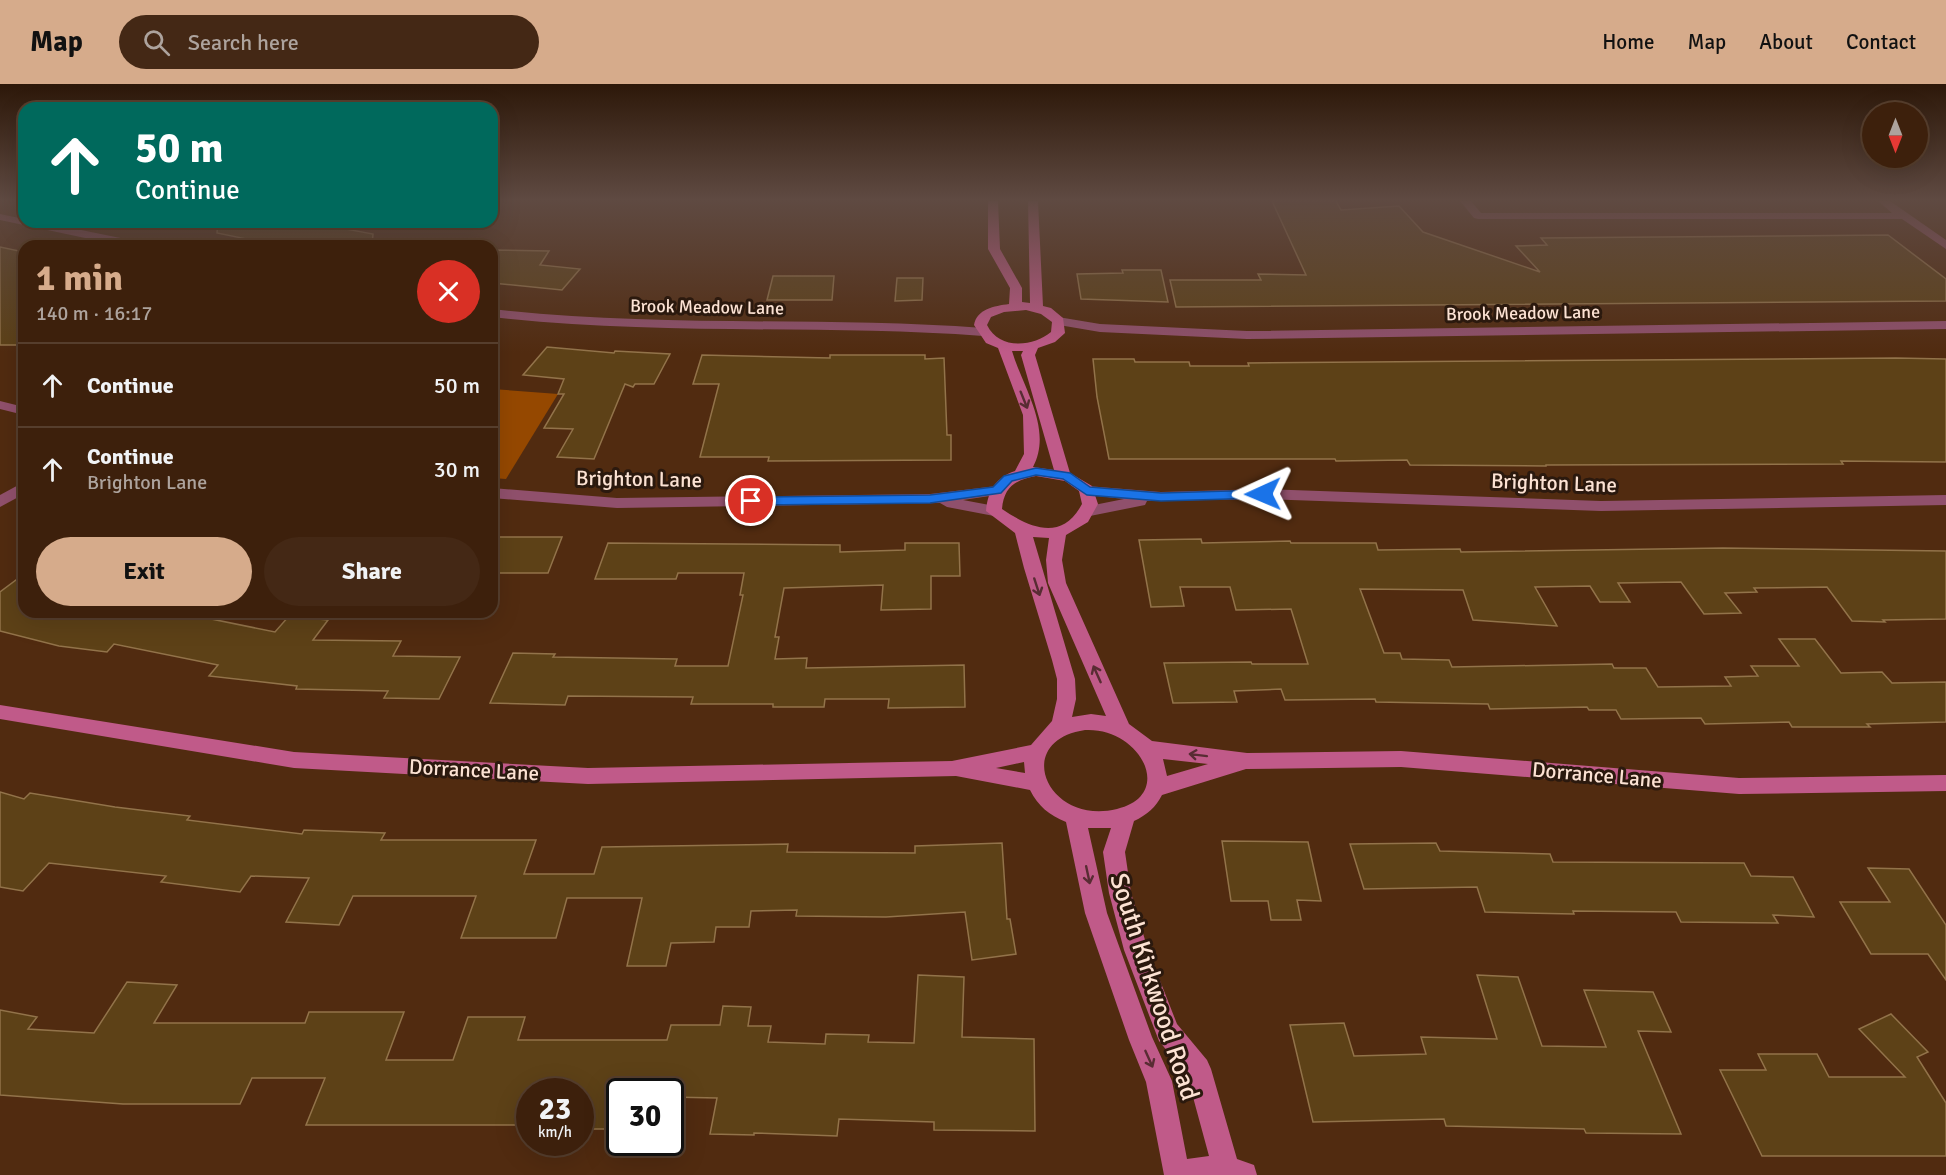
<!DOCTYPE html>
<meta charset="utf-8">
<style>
:root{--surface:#3d200c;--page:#442815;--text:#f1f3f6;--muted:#ada39d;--line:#563e2d;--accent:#d6ab8b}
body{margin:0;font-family:Signika,sans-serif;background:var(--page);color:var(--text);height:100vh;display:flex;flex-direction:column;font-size:22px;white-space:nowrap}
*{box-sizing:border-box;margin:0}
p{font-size:20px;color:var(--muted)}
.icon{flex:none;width:33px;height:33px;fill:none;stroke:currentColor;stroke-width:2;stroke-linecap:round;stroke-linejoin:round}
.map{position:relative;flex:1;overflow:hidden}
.details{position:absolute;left:18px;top:156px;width:480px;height:378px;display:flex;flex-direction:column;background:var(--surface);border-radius:18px;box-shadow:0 6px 24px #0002,0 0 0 2px var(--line)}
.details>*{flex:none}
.guide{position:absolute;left:18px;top:18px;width:480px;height:126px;border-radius:18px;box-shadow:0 6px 24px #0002,0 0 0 2px var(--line);background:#00695c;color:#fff;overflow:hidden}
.needle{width:39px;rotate:180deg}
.buttons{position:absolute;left:1862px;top:18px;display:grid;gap:12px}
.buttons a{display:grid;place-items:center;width:66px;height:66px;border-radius:50%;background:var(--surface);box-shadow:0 6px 24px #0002,0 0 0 2px var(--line);font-size:30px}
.speed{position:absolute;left:516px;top:994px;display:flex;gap:12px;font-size:30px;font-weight:700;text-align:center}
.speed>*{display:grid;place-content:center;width:78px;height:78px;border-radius:50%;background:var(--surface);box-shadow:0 6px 24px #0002,0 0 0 2px var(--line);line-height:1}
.speed small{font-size:15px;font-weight:400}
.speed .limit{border:3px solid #111;border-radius:9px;background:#fff;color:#111}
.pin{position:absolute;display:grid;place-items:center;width:51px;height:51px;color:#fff;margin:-26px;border:3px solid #fff;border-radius:50%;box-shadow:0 2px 6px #0007}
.me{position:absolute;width:66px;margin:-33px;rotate:269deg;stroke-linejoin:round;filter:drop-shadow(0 0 4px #0008)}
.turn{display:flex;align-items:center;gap:21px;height:126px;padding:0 18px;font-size:27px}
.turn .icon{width:78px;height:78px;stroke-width:2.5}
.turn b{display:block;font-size:42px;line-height:51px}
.round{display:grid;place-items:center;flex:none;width:63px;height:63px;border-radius:32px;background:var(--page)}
.headline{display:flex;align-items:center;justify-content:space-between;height:102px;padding:0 18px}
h1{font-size:36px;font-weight:800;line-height:45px;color:var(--accent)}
.action{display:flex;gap:12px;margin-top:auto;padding:12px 18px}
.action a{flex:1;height:69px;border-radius:36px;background:var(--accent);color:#111;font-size:24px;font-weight:800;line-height:69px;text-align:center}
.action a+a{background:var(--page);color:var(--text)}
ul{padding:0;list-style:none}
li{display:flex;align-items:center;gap:18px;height:84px;padding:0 18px;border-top:2px solid var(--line)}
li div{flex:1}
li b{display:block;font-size:22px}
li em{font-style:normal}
header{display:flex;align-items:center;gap:36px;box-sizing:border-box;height:84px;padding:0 30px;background:var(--accent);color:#111}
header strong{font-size:28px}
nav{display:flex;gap:33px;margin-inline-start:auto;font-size:21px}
.search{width:420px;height:54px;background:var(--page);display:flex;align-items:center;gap:15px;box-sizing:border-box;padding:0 21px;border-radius:33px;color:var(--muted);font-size:22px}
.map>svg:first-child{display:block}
.green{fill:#954800}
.building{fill:#5d4117;stroke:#92734a;stroke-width:1.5}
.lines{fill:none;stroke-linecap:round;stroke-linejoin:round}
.street{fill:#90506c;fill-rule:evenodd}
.secondary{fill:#c05a89;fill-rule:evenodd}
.oneway{stroke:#582c33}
.route{fill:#1a73e8;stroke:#114b97;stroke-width:1.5}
.labels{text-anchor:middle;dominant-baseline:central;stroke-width:6;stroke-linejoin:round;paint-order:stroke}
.far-street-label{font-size:18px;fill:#fce2d3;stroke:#2b190e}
.street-label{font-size:21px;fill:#fce2d3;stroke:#2b190e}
.near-street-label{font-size:26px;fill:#fce2d3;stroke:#2b190e}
</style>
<header>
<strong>Map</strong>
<div class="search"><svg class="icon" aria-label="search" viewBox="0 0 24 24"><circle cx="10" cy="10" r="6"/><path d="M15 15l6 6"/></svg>Search here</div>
<nav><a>Home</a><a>Map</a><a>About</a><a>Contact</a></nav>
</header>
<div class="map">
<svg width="1946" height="1091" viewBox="0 0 1946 1091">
<rect width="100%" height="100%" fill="#512b10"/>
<polygon class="green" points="492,305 558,310 506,395 492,394"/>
<g class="building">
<polygon points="1272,117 1336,117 1341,126 1399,122 1423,148 1540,188 1516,162 1547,161 1541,154 1888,151 1946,195 1946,217 1176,223 1170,196 1261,196 1258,190 1306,191"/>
<polygon points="218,138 309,138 373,150 372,162 281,162 217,149"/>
<polygon points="0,163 24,168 24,261 0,261"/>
<polygon points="492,166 549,167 540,181 580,185 562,206 492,199"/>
<polygon points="1122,186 1161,186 1168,218 1081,215 1077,190 1123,189"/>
<polygon points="773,192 834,192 832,216 767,216"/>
<polygon points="897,194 923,194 922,216 895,217"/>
<polygon points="547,263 614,269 615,267 670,270 654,300 635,300 633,303 625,300 594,375 557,373 573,345 544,344 564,310 558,310 564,295 523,291"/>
<polygon points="702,271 830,274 830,271 925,271 925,275 944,274 947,351 951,351 951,376 768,377 769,373 700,373 719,300 693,300"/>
<polygon points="1896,274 1946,275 1946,378 1841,377 1843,380 1546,381 1546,382 1410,381 1407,376 1336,377 1335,375 1109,375 1097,313 1093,275 1134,275 1135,278 1189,278 1190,282 1249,282 1248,279"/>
<polygon points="492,453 562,453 548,489 492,489"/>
<polygon points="1201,455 1202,459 1290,457 1291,459 1376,459 1378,466 1460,465 1461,468 1723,464 1946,467 1946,535 1883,536 1885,538 1852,537 1827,503 1754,504 1757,508 1725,509 1741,529 1704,530 1681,498 1618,499 1630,518 1600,518 1590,502 1535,503 1557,542 1473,536 1463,506 1360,505 1384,569 1400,569 1402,575 1449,576 1452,583 1612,580 1614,584 1646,584 1658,603 1731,602 1725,593 1758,592 1751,582 1799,582 1779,555 1815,555 1841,589 1882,588 1892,599 1946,598 1946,638 1867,640 1870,643 1792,643 1789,638 1705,640 1701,634 1621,635 1616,626 1589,626 1587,623 1490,625 1488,620 1376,618 1375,615 1285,616 1281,605 1234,607 1237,618 1173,619 1164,579 1251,578 1252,580 1308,580 1291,525 1236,526 1230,503 1180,503 1184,522 1151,523 1139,456"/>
<polygon points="608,459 840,461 840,468 905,466 905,459 959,459 960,492 931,492 931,525 881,526 883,501 784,504 775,553 779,553 775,575 807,574 806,584 964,581 965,623 888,624 889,615 825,615 824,623 773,623 773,620 691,620 693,613 568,612 565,621 490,619 513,569 555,570 553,573 677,575 675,582 728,582 743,511 740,511 744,489 678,489 676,495 595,495"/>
<polygon points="24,490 24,528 177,528 275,548 289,532 328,536 313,556 401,557 393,572 460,573 439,615 384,614 388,607 296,605 297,602 209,592 218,581 114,560 107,568 59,562 0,547 0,508"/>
<polygon points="0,708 24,715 30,709 115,723 190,732 187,736 302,750 304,746 385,749 381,756 536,756 524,790 594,790 602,763 788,760 787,768 915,769 915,762 1002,759 1007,835 1010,835 1016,870 972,876 965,828 886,833 796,832 797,826 751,827 749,843 716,843 714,858 671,859 666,882 627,882 642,814 567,814 556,854 461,854 476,812 353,812 339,841 286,838 309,794 251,792 240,808 161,798 166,792 49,779 23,807 0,803"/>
<polygon points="1222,757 1308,758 1321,817 1297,816 1301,836 1271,836 1268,817 1231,817"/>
<polygon points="1436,759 1440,767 1550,770 1553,778 1744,779 1751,792 1793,793 1814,833 1773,831 1778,839 1681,838 1676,828 1573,827 1574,830 1485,828 1477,803 1364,805 1350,760"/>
<polygon points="1868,784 1909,785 1946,841 1946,896 1928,870 1871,870 1840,818 1890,818"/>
<polygon points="918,891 964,893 962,953 1034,955 1035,1047 934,1046 934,1038 839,1035 837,1052 754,1049 754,1051 710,1050 717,1014 670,1013 670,1008 620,1008 620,1045 580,1045 580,1008 530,1008 530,1041 306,1041 325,994 252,994 240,1020 123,1020 0,1011 0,926 37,933 28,945 94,949 127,898 177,901 154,939 305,939 309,928 404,928 386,976 453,976 468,933 525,933 518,956 667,956 671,941 720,941 723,922 751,923 748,942 771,942 768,958 825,960 826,950 869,951 868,958 914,959"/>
<polygon points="1477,891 1518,893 1542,962 1606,963 1584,906 1653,908 1671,948 1638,947 1681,1050 1586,1049 1584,1045 1446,1042 1444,1035 1313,1038 1290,941 1344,939 1354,972 1426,970 1421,953 1497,955"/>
<polygon points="1891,930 1928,968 1917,973 1946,1019 1946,1072 1762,1072 1720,986 1766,986 1758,970 1817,970 1829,993 1905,993 1859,945"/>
</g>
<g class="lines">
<g class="street">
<polygon points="1460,117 1471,117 1481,129 1892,129 1878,117 1890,117 1946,156 1946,165 1902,135 1478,135 1474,134"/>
<polygon points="0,130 24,135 24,138 42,138 140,158 146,162 123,162 0,136"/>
<path d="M492,225C655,244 819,232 983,244L990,248L983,252C819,240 655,252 492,233Z"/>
<polygon points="1058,233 1100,240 1247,247 1946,237 1946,245 1247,255 1100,248 1053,240 1052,237 1053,234"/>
<polygon points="0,317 24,323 24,331 0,325"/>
<polygon points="24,398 24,410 0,423 0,411"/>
<polygon points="997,402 1003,404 1005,407 1003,410 963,416 1000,423 1002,427 994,432 947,423 940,419 617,424 492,414 492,404 617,414 930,410"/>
<polygon points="1087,402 1161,408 1263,405 1601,417 1946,411 1946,421 1601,427 1263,415 1147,417 1145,421 1090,432 1082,427 1084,423 1124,415 1081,410 1079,407 1081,404"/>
</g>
<path class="secondary" d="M988,117H998L1000,165L1022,204V218L1030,219L1028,117H1038L1043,222L1051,224L1063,234L1065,249L1055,258L1038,264L1035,271L1070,389L1092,402L1098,420L1088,438L1066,451L1062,476L1066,499L1129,640L1152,657L1247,669L1401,667L1739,694L1946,691V707L1739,710L1401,683L1246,685L1162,711C1156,723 1147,731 1134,737L1125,768L1131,809L1148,866L1177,940L1207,976L1211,985L1237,1075L1254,1081L1257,1091H1164L1146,998L1129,956L1085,829L1066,738C1049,731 1038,722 1030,706L956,692L588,700L294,684L0,635V621L294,668L588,684L952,677L1031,661L1052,637L1057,615V595L1052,576L1024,484L1015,449L986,427C988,407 995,394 1015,387L1024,370L1023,331L998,264L986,259L974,241C977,225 994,222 1009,220L1010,204L988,165ZM1026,226L1041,230L1052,238L1051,248C1033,263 999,266 987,241L991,233L1004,228ZM1012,267H1023L1021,271L1054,386L1033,383C1053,345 1023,304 1012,267ZM1036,392L1065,397L1079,407L1082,420C1062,458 1030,444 1002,425C1004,403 1015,396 1036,392ZM1033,453L1049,454L1046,476L1048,499L1106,632L1091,630L1072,633L1076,615L1075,595ZM1085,646C1140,643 1176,711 1117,725C1047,742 1011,657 1085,646ZM1163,675L1208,680L1167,692ZM1024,678L1025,689L996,684ZM1088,744H1111L1103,768L1109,809L1124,866L1159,957L1187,991L1209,1072L1187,1075L1172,997L1152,953L1107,829Z"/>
</g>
<defs><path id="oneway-shaft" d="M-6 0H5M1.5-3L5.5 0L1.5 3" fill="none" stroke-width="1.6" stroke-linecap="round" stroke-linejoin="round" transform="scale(1.5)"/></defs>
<g class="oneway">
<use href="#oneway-shaft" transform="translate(1024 316) rotate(68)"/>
<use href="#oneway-shaft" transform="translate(1037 503) rotate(72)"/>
<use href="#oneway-shaft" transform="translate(1097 590) rotate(-114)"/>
<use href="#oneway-shaft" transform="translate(1198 671) rotate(-173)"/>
<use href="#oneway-shaft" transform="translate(1088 791) rotate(78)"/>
<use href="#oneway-shaft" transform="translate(1149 975) rotate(66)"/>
</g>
<linearGradient id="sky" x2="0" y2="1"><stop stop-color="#2d1809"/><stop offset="0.43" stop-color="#5f4a42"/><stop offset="1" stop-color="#5f4a42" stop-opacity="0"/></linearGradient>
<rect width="1946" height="269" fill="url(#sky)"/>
<polygon class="route" points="1036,384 1070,389 1090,403 1161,409 1263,406 1269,410 1263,414 1161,417 1087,411 1063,395 1036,391 1012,397 1001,409 930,419 751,421 745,417 751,413 930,411 993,403 1004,392"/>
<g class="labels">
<g class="far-street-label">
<text transform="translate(707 223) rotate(1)">Brook Meadow Lane</text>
<text transform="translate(1523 229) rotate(-1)">Brook Meadow Lane</text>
</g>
<g class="street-label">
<text transform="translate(639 395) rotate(1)">Brighton Lane</text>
<text transform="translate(1554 399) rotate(2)">Brighton Lane</text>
<text transform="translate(474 686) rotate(3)">Dorrance Lane</text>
<text transform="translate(1597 691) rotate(5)">Dorrance Lane</text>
</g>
<g class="near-street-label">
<text transform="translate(1154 903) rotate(72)">South Kirkwood Road</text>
</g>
</g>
</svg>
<div class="buttons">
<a><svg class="needle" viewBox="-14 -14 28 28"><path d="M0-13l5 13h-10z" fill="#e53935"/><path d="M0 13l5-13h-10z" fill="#ada39d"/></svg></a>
</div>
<div class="speed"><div>23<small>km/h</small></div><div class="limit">30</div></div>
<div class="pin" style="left:751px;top:417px;background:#d93025"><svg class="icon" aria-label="arrive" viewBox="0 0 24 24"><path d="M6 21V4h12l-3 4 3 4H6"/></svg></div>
<svg class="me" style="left:1263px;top:410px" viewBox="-20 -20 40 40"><path d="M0-17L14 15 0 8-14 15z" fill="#1a73e8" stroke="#fff" stroke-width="4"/></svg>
<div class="guide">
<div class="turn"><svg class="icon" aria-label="ahead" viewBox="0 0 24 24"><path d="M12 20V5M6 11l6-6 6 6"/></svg><div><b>50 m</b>Continue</div></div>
</div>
<section class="details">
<div class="headline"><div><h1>1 min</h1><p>140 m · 16:17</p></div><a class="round" style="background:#d93025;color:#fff"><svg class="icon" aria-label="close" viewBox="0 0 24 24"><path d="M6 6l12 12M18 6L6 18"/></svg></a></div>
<ul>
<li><svg class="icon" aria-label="ahead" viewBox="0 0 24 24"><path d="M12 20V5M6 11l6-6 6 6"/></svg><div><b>Continue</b></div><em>50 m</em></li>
<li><svg class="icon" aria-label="ahead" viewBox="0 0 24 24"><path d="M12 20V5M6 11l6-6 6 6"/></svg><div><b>Continue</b><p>Brighton Lane</p></div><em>30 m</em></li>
</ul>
<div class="action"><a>Exit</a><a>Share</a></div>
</section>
</div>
